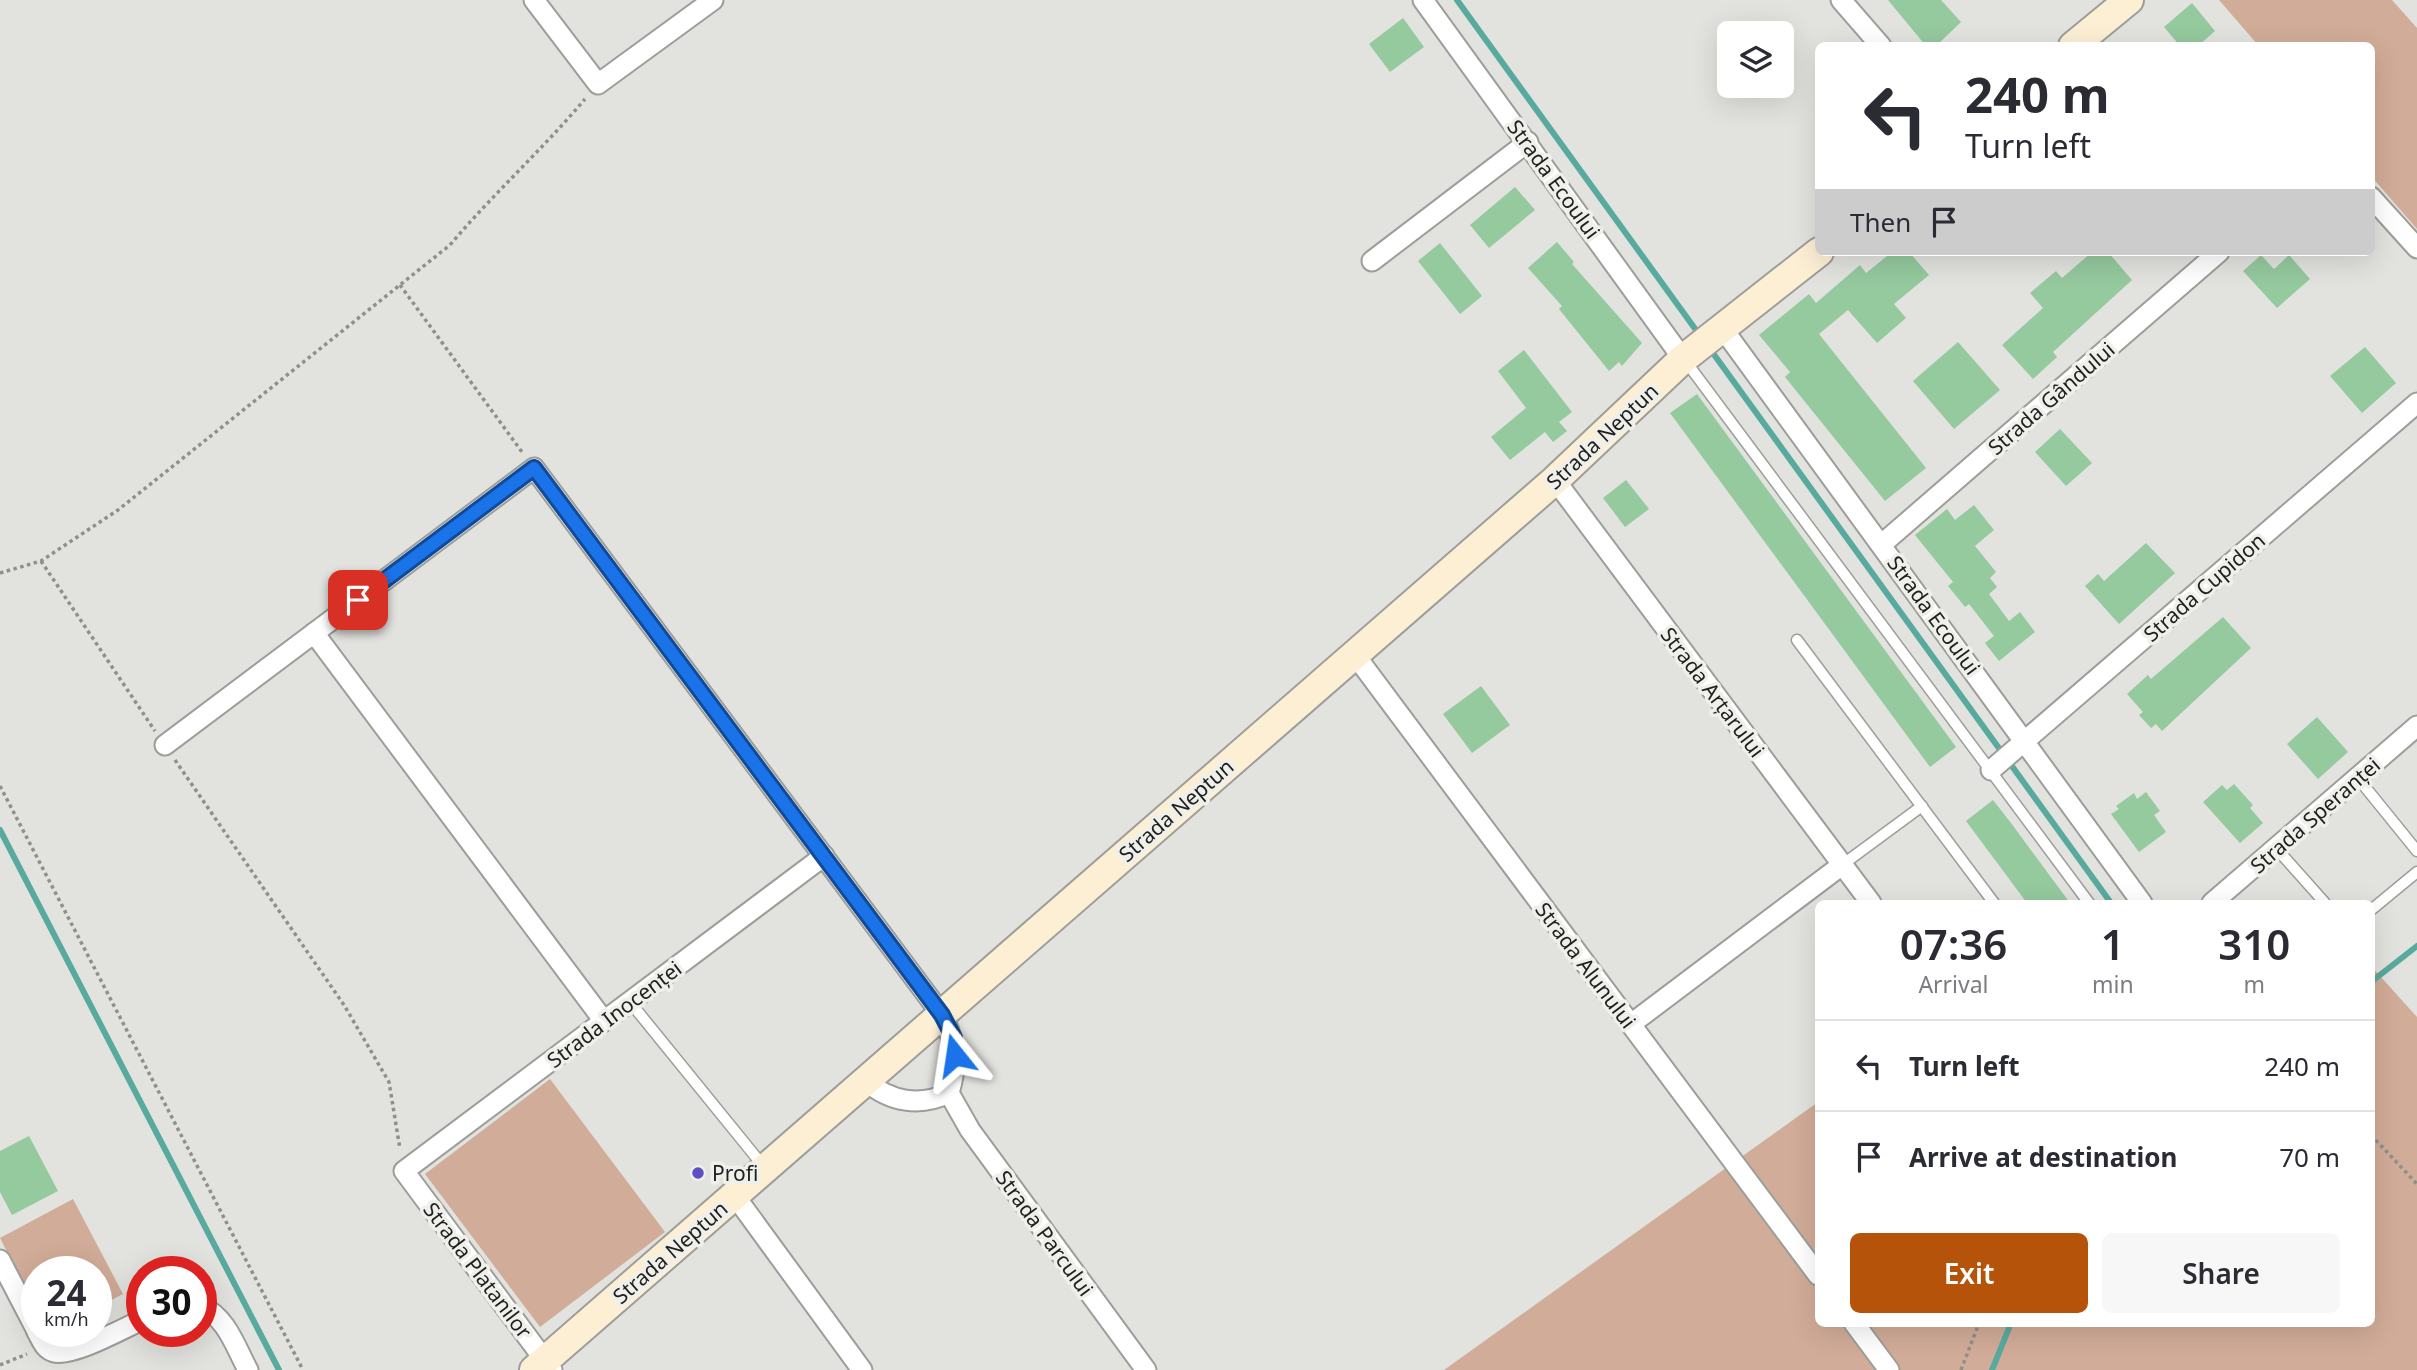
<!DOCTYPE html>
<meta charset="utf-8">
<style>
:root{--surface:#fff;--page:#f7f7f7;--text:#2b2b33;--muted:#7c7c81;--line:#e1e1e2;--accent:#b45309}
body{margin:0;font-family:"Noto Sans",sans-serif;background:var(--page);color:var(--text);height:100vh;display:flex;flex-direction:column;font-size:26px;white-space:nowrap}
*{box-sizing:border-box;margin:0}
p{font-size:23px;color:var(--muted)}
.icon{flex:none;width:38px;height:38px;fill:none;stroke:currentColor;stroke-width:2;stroke-linecap:round;stroke-linejoin:round}
.map{position:relative;flex:1;overflow:hidden}
.sheet{position:absolute;left:1815px;top:900px;width:560px;height:427px;display:flex;flex-direction:column;background:var(--surface);border-radius:10px;box-shadow:0 7px 28px #0002}
.sheet>*{flex:none}
.banner{position:absolute;left:1815px;top:42px;width:560px;height:214px;border-radius:10px;box-shadow:0 7px 28px #0002;background:#fff;color:var(--text);overflow:hidden}
.fabs{position:absolute;left:1717px;top:21px;display:grid;gap:14px}
.fabs a{display:grid;place-items:center;width:77px;height:77px;border-radius:10px;background:var(--surface);box-shadow:0 7px 28px #0002;font-size:35px}
.speed{position:absolute;left:21px;top:1256px;display:flex;gap:14px;font-size:35px;font-weight:700;text-align:center}
.speed>*{display:grid;place-content:center;width:91px;height:91px;border-radius:50%;background:var(--surface);box-shadow:0 7px 28px #0002;line-height:1}
.speed small{font-size:18px;font-weight:400}
.speed .limit{border:10px solid #d22;background:#fff;color:#111}
.pin{position:absolute;display:grid;place-items:center;width:60px;height:60px;color:#fff;margin:-30px;border-radius:14px;box-shadow:0 4px 10px #0006}
.me{position:absolute;width:77px;margin:-38px;rotate:345deg;stroke-linejoin:round;filter:drop-shadow(0 0 5px #0008)}
.turn{display:flex;align-items:center;gap:24px;height:147px;padding:0 35px;font-size:32px}
.turn .icon{width:91px;height:91px;stroke-width:2.5}
.turn b{display:block;font-size:49px;line-height:60px}
.then{display:flex;align-items:center;height:66px;padding:0 35px;background:#0003;gap:14px;font-size:26px}
.eta{display:flex;justify-content:space-evenly;align-items:center;height:119px;text-align:center}
.eta b{font-size:42px;font-weight:600;line-height:49px}
.cta{display:flex;gap:14px;margin-top:auto;padding:14px 35px}
.cta a{flex:1;height:80px;border-radius:10px;background:var(--accent);color:#fff;font-size:28px;font-weight:600;line-height:80px;text-align:center}
.cta a+a{background:var(--page);color:var(--text)}
ul{padding:0;list-style:none}
li{display:flex;align-items:center;gap:21px;height:91px;padding:0 35px;border-top:2px solid var(--line)}
li div{flex:1}
li b{display:block;font-size:26px}
li em{font-style:normal}
.map>svg:first-child{display:block}
.green{fill:#d1ac98}
.lines{fill:none;stroke-linecap:round;stroke-linejoin:round}
.stream{stroke:#59aa9e;stroke-width:6}
.building{fill:#95c99e}
.lane-casing{stroke:#9d9e9a;stroke-width:13}
.street-casing{stroke:#9d9e9a;stroke-width:23}
.secondary-casing{stroke:#9d9e9a;stroke-width:32}
.path{stroke:#8f8f8b;stroke-width:3.5;stroke-dasharray:3.5 3.5;stroke-linecap:butt}
.lane{stroke:#fff;stroke-width:10}
.street{stroke:#fff;stroke-width:19}
.secondary{stroke:#fdefd4;stroke-width:28}
.route-casing{stroke:#114b97;stroke-width:18}
.route{stroke:#1a73e8;stroke-width:12}
.poi-dot{fill:#5c4fc7;stroke:#eff0eb;stroke-width:2.5}
.labels{text-anchor:middle;dominant-baseline:central;stroke-width:7;stroke-linejoin:round;paint-order:stroke}
.street-label{font-size:21px;fill:#1f1f1d;stroke:#eff0eb}
.poi-label{font-size:21px;fill:#1f1f1d;stroke:#eff0eb;text-anchor:start}
</style>
<div class="map">
<svg width="2417" height="1370" viewBox="0 0 2417 1370">
<rect width="100%" height="100%" fill="#e2e3de"/>
<g class="green">
<polygon points="2219,0 2392,0 2417,28 2417,229 2371,176 2371,46 2258,45"/>
<polygon points="2371,966 2417,1017 2417,1370 1444,1370 1818,1102 1818,1323 2371,1323"/>
<polygon points="550,1079 665,1232 540,1327 425,1174"/>
<polygon points="73,1199 123,1294 96,1308 96,1272 37,1272 37,1311 0,1238"/>
</g>
<g class="lines">
<g class="stream">
<polyline points="1457,0 1701,337"/>
<polyline points="1710,349 2111,903"/>
<polyline points="0,830 279,1370"/>
<polyline points="2371,982 2417,946"/>
<polyline points="1992,1370 2011,1323"/>
</g>
</g>
<g class="building">
<polygon points="1888,0 1941,0 1961,22 1936,46 1926,46"/>
<polygon points="2192,3 2215,31 2198,46 2180,46 2164,27"/>
<polygon points="1403,18 1424,47 1390,72 1369,44"/>
<polygon points="1515,187 1535,210 1489,248 1470,225"/>
<polygon points="1557,242 1574,262 1572,264 1642,343 1622,366 1619,362 1609,371 1559,309 1562,306 1528,268"/>
<polygon points="1440,243 1482,296 1460,314 1418,261"/>
<polygon points="1892,252 1909,252 1929,275 1894,304 1906,318 1877,343 1848,310 1819,334 1926,468 1885,501 1785,377 1790,372 1759,335 1809,294 1816,303 1860,265 1866,273"/>
<polygon points="2092,252 2108,252 2132,280 2053,352 2057,357 2033,379 2002,345 2043,308 2030,293 2056,271 2062,278"/>
<polygon points="2261,255 2274,269 2289,255 2310,279 2277,308 2243,271"/>
<polygon points="1958,342 2000,390 1954,429 1913,381"/>
<polygon points="2365,347 2396,383 2362,413 2330,376"/>
<polygon points="1524,350 1572,412 1559,422 1567,431 1553,442 1545,432 1510,460 1491,437 1526,408 1498,371"/>
<polygon points="1697,394 1956,747 1930,767 1670,413"/>
<polygon points="2060,429 2092,463 2066,486 2035,452"/>
<polygon points="1626,480 1649,509 1625,527 1603,498"/>
<polygon points="1974,505 1994,530 1975,546 1996,572 1990,578 1997,587 1989,594 2009,621 2020,612 2035,632 1999,661 1985,643 1994,636 1969,604 1965,607 1948,586 1953,582 1915,535 1947,509 1955,520"/>
<polygon points="2146,543 2175,573 2119,624 2085,586 2098,574 2104,581"/>
<polygon points="2223,617 2251,648 2162,731 2156,724 2151,728 2139,715 2143,712 2127,694 2148,675 2151,679"/>
<polygon points="1481,686 1510,725 1472,753 1443,714"/>
<polygon points="2317,717 2348,752 2318,779 2287,744"/>
<polygon points="2234,784 2253,805 2250,808 2263,823 2240,843 2203,802 2222,785 2227,790"/>
<polygon points="2146,792 2160,811 2154,815 2166,832 2139,852 2111,814 2119,809 2116,806 2134,793 2137,799"/>
<polygon points="1993,800 2011,823 2070,903 2027,903 1966,821"/>
<polygon points="29,1136 58,1191 12,1215 0,1192 0,1151"/>
</g>
<g class="lines">
<defs>
<g id="lane">
<polyline points="1684,359 2089,903"/>
<polyline points="1797,640 1994,903"/>
<polyline points="2357,777 2417,851"/>
<polyline points="2276,848 2325,903"/>
<polyline points="1842,865 1922,806"/>
<polyline points="2371,910 2417,872"/>
<polyline points="630,1002 764,1167"/>
</g>
<g id="street">
<polyline points="534,0 598,84 713,0"/>
<polyline points="1423,0 1683,359"/>
<polyline points="1841,0 1881,46"/>
<polyline points="2371,197 2417,248"/>
<polyline points="1372,261 1528,142"/>
<polyline points="1723,329 2142,903"/>
<polyline points="1555,480 1871,903"/>
<polyline points="1882,544 2219,252"/>
<polyline points="314,633 604,1021"/>
<polyline points="1355,655 1818,1275"/>
<path d="M165,745L534,468L942,1015C956,1042 958,1063 949,1093C920,1107 890,1102 866,1081"/>
<polyline points="1991,770 2417,403"/>
<polyline points="2212,903 2417,726"/>
<polyline points="1631,1024 1842,865"/>
<polyline points="949,1093 970,1130 1146,1370"/>
<polyline points="735,1196 862,1370"/>
<polyline points="0,1260 37,1331"/>
<path d="M201,1306C227,1318 235,1346 248,1370"/>
<polyline points="1854,1323 1889,1370"/>
<path d="M37,1332C42,1340 44,1349 54,1352C72,1357 124,1328 142,1320"/>
<polyline points="552,1370 404,1171 824,856"/>
</g>
<g id="secondary">
<polyline points="2073,46 2129,0"/>
<polyline points="534,1370 1555,480 1683,359 1819,252"/>
</g>
</defs>
<use href="#lane" class="lane-casing"/>
<use href="#street" class="street-casing"/>
<use href="#secondary" class="secondary-casing"/>
<g class="path">
<polyline points="400,285 522,452"/>
<polyline points="41,561 155,731"/>
<path d="M0,573L41,561L118,510L450,245C493,194 542,150 585,99"/>
<polyline points="175,760 344,1005 389,1082 400,1149"/>
<polyline points="0,786 303,1370"/>
<polyline points="2371,1135 2417,1184"/>
<polyline points="0,1365 27,1354"/>
<polyline points="1961,1370 1979,1323"/>
</g>
<use href="#lane" class="lane"/>
<use href="#street" class="street"/>
<use href="#secondary" class="secondary"/>
</g>
<g class="lines">
<defs>
<polyline id="route" points="358,600 534,468 942,1015 954,1038 955,1055"/>
</defs>
<use href="#route" class="route-casing"/>
<use href="#route" class="route"/>
</g>
<circle class="poi-dot" cx="698" cy="1173" r="7"/>
<g class="labels">
<g class="street-label">
<text transform="translate(1554 179) rotate(54)">Strada Ecoului</text>
<text transform="translate(2051 398) rotate(-41)">Strada Gândului</text>
<text transform="translate(1602 436) rotate(-43)">Strada Neptun</text>
<text transform="translate(2204 587) rotate(-41)">Strada Cupidon</text>
<text transform="translate(1934 615) rotate(54)">Strada Ecoului</text>
<text transform="translate(1713 692) rotate(53)">Strada Arțarului</text>
<text transform="translate(1176 810) rotate(-41)">Strada Neptun</text>
<text transform="translate(2315 815) rotate(-41)">Strada Speranței</text>
<text transform="translate(1586 965) rotate(53)">Strada Alunului</text>
<text transform="translate(614 1014) rotate(-37)">Strada Inocenței</text>
<text transform="translate(1045 1233) rotate(54)">Strada Parcului</text>
<text transform="translate(670 1252) rotate(-41)">Strada Neptun</text>
<text transform="translate(478 1270) rotate(53)">Strada Platanilor</text>
</g>
<g class="poi-label">
<text x="712" y="1173">Profi</text>
</g>
</g>
</svg>
<div class="fabs">
<a><svg class="icon" aria-label="layers" viewBox="0 0 24 24"><path d="M12 4l9 5-9 5-9-5zM3 14l9 5 9-5"/></svg></a>
</div>
<div class="speed"><div>24<small>km/h</small></div><div class="limit">30</div></div>
<div class="pin" style="left:358px;top:600px;background:#d93025"><svg class="icon" aria-label="arrive" viewBox="0 0 24 24"><path d="M6 21V4h12l-3 4 3 4H6"/></svg></div>
<svg class="me" style="left:955px;top:1055px" viewBox="-20 -20 40 40"><path d="M0-17L14 15 0 8-14 15z" fill="#1a73e8" stroke="#fff" stroke-width="4"/></svg>
<div class="banner">
<div class="turn"><svg class="icon" aria-label="left" viewBox="0 0 24 24"><path d="M17 20v-9H6M10 6l-5 5 5 5"/></svg><div><b>240 m</b>Turn left</div></div>
<div class="then">Then<svg class="icon" aria-label="arrive" viewBox="0 0 24 24"><path d="M6 21V4h12l-3 4 3 4H6"/></svg></div>
</div>
<section class="sheet">
<div class="eta">
<div><b>07:36</b><p>Arrival</p></div>
<div><b>1</b><p>min</p></div>
<div><b>310</b><p>m</p></div>
</div>
<ul>
<li><svg class="icon" aria-label="left" viewBox="0 0 24 24"><path d="M17 20v-9H6M10 6l-5 5 5 5"/></svg><div><b>Turn left</b></div><em>240 m</em></li>
<li><svg class="icon" aria-label="arrive" viewBox="0 0 24 24"><path d="M6 21V4h12l-3 4 3 4H6"/></svg><div><b>Arrive at destination</b></div><em>70 m</em></li>
</ul>
<div class="cta"><a>Exit</a><a>Share</a></div>
</section>
</div>
